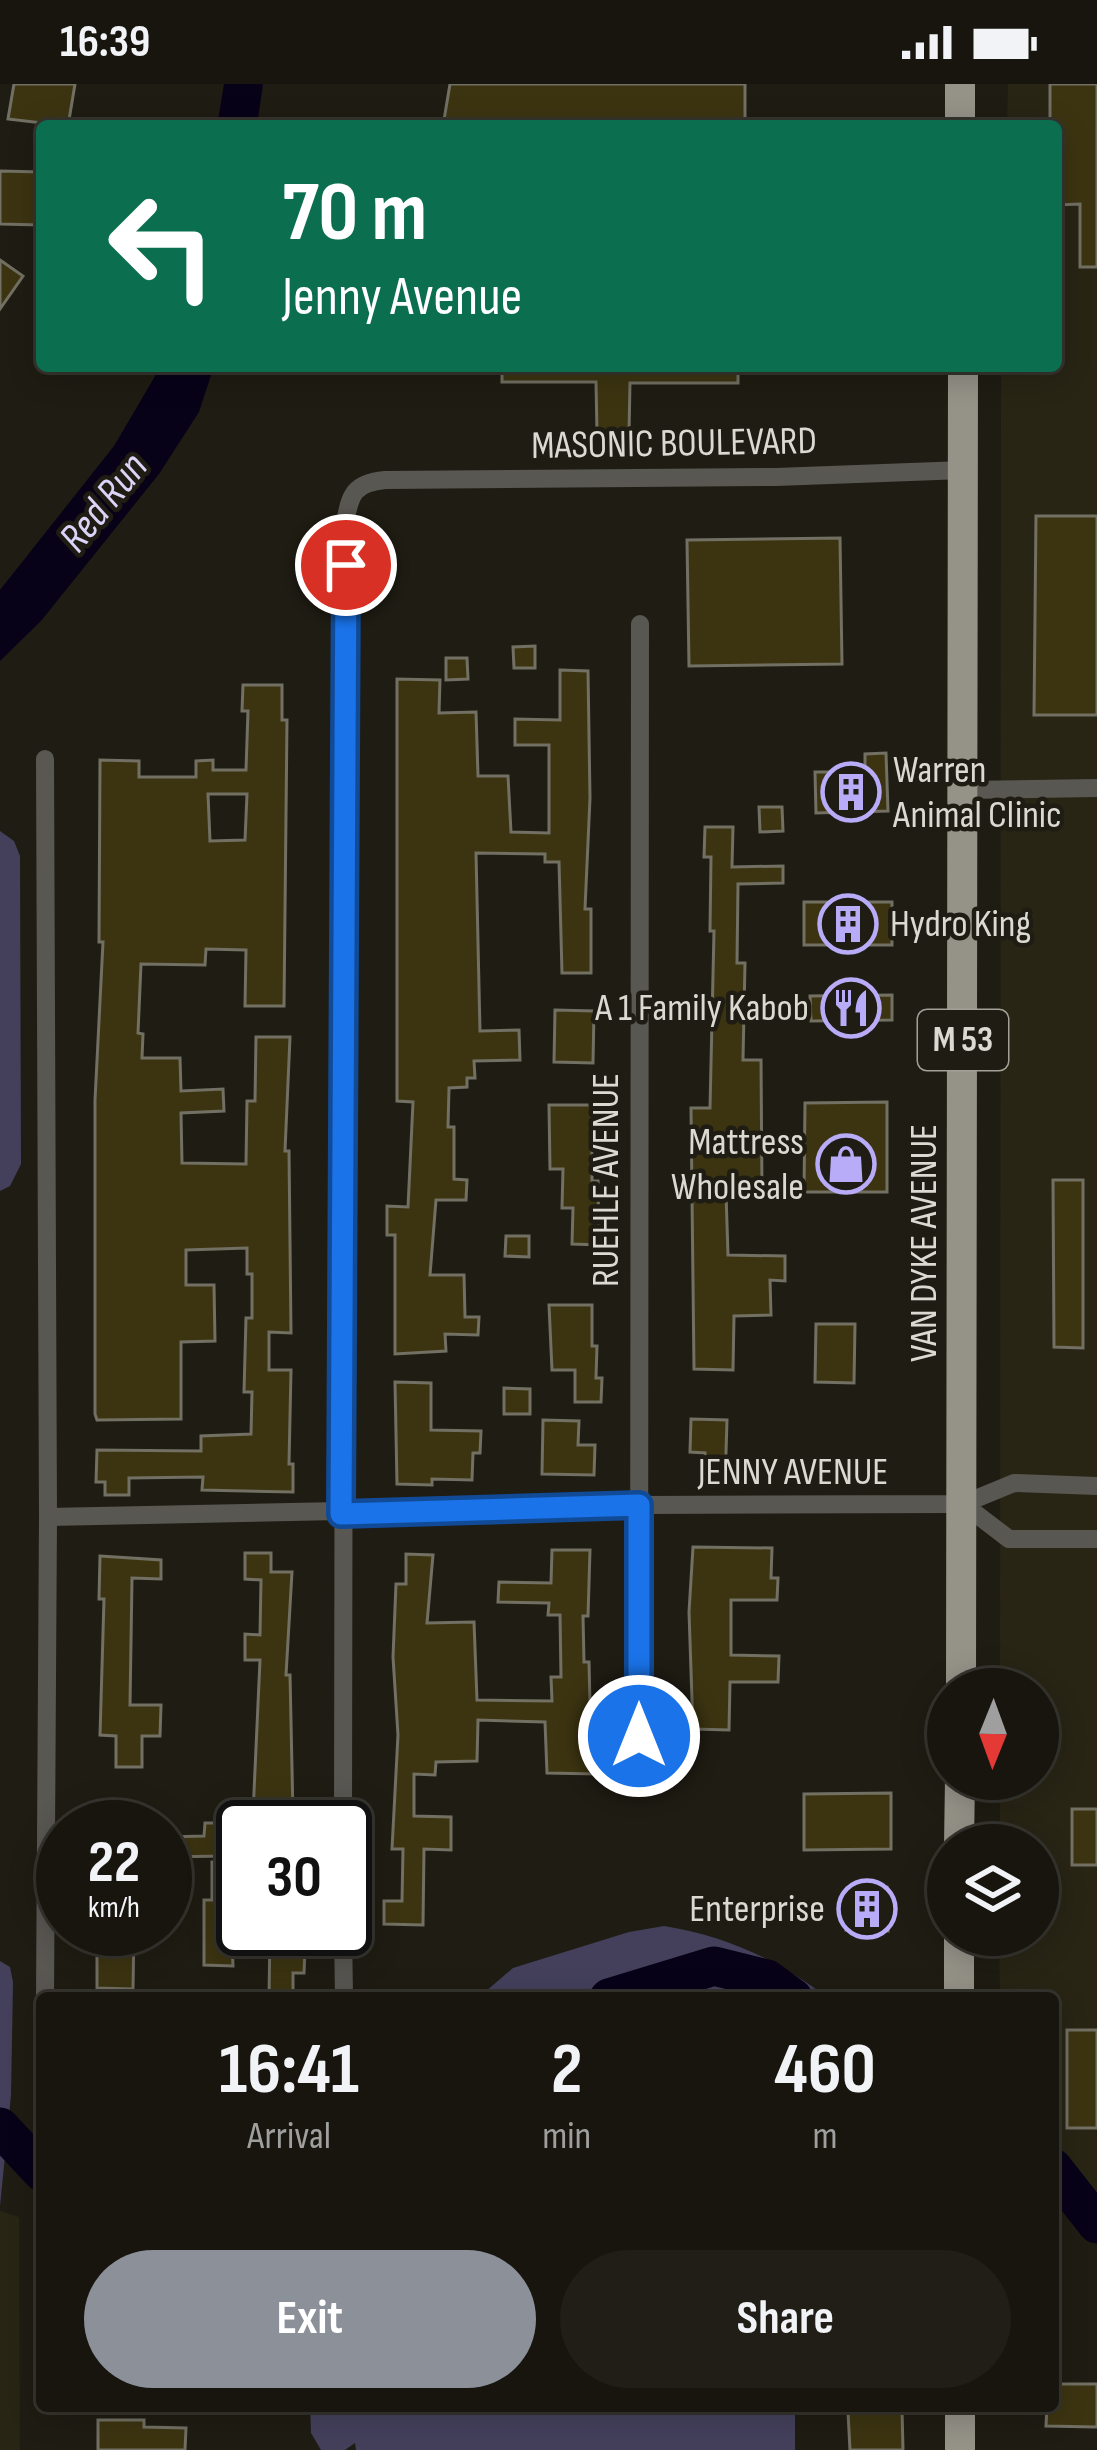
<!DOCTYPE html>
<style>
:root{--surface:#17150e;--page:#201e17;--text:#f1f3f6;--muted:#9e9f9e;--line:#36342e;--accent:#8c9099}
body{margin:0;font-family:"Sofia Sans Condensed",sans-serif;background:var(--page);color:var(--text);height:100vh;display:flex;flex-direction:column;font-size:45px;white-space:nowrap}
*{box-sizing:border-box;margin:0}
p{font-size:39px;color:var(--muted)}
.icon{flex:none;width:66px;height:66px;fill:none;stroke:currentColor;stroke-width:2;stroke-linecap:round;stroke-linejoin:round}
.map{position:relative;flex:1;overflow:hidden}
.panel{position:absolute;left:36px;top:1908px;width:1023px;height:420px;display:flex;flex-direction:column;background:var(--surface);border-radius:12px;box-shadow:0 6px 30px #0003,0 0 0 3px var(--line)}
.panel>*{flex:none}
.top-card{position:absolute;left:36px;top:36px;width:1026px;height:252px;border-radius:12px;box-shadow:0 6px 30px #0003,0 0 0 3px var(--line);background:#0b6e4f;color:#fff;overflow:hidden}
.needle{width:78px;rotate:181deg}
.fabs{position:absolute;left:927px;top:1584px;display:grid;gap:24px}
.fabs a{display:grid;place-items:center;width:132px;height:132px;border-radius:50%;background:var(--surface);box-shadow:0 6px 30px #0003,0 0 0 3px var(--line);font-size:60px}
.speed{position:absolute;left:36px;top:1716px;display:flex;gap:24px;font-size:60px;font-weight:700;text-align:center}
.speed>*{display:grid;place-content:center;width:156px;height:156px;border-radius:50%;background:var(--surface);box-shadow:0 6px 30px #0003,0 0 0 3px var(--line);line-height:1}
.speed small{font-size:30px;font-weight:400}
.speed .limit{border:6px solid #111;border-radius:18px;background:#fff;color:#111}
.pin{position:absolute;display:grid;place-items:center;width:102px;height:102px;color:#fff;margin:-51px;border:6px solid #fff;border-radius:50%;box-shadow:0 3px 12px #0007}
.me{position:absolute;width:132px;margin:-66px;rotate:0deg;stroke-linejoin:round;filter:drop-shadow(0 0 9px #0008)}
.turn{display:flex;align-items:center;gap:42px;height:252px;padding:0 48px;font-size:54px}
.turn .icon{width:156px;height:156px;stroke-width:2.5}
.turn b{display:block;font-size:84px;line-height:102px}
.eta{display:flex;justify-content:space-evenly;align-items:center;height:204px;text-align:center}
.eta b{font-size:72px;font-weight:700;line-height:84px}
.primary-button{display:flex;gap:24px;margin-top:auto;padding:24px 48px}
.primary-button a{flex:1;height:138px;border-radius:72px;background:var(--accent);color:#fff;font-size:48px;font-weight:700;line-height:138px;text-align:center}
.primary-button a+a{background:var(--page);color:var(--text)}
.status{display:flex;justify-content:space-between;align-items:center;height:84px;padding:0 60px;background:var(--surface);direction:ltr}
.status svg{height:33px;fill:currentColor}
.map>svg:first-child{display:block}
.built{fill:#292515}
.green{fill:#44405c}
.water{fill:#070218}
.lines{fill:none;stroke-linecap:round;stroke-linejoin:round}
.river{stroke:#070218;stroke-width:39}
.building{fill:#3c3411;stroke:#726f63;stroke-width:3;fill-rule:evenodd}
.street{stroke:#585752;stroke-width:18}
.primary{stroke:#959288;stroke-width:30}
.route-casing{stroke:#114b97;stroke-width:30}
.route{stroke:#1a73e8;stroke-width:21}
.labels{text-anchor:middle;dominant-baseline:central;stroke-width:9;stroke-linejoin:round;paint-order:stroke}
.shield{fill:#1f1c13;stroke:#a3a099;stroke-width:3}
.shield-label{font-size:36px;font-weight:bold;fill:#dbd9d2}
.street-label{font-size:39px;fill:#dbd9d2;stroke:#1f1c13}
.poi-label{font-size:39px;fill:#dbd9d2;stroke:#1f1c13;text-anchor:end}
.water-label{font-size:42px;font-style:italic;fill:#d9d4f8;stroke:#1f1c13}
</style>
<div class="status"><b>16:39</b><svg viewBox="0 0 49 12"><path d="M0 12V9h3v3zM5 12V6h3v6zM10 12V3h3v9zM15 12V0h3v12zM26 1h20v11H26zM47 4h2v5h-2z"/></svg></div>
<div class="map">
<svg width="1097" height="2366" viewBox="0 0 1097 2366">
<rect width="100%" height="100%" fill="#1f1c13"/>
<g class="built">
<polygon points="1008,0 1097,0 1097,2133 1053,2067 1053,1914 1000,1914 999,1851 1038,1851 1038,1761 1000,1761 1000,1695 1038,1695 1038,1605 1000,1605 1001,282 1056,282 1056,42 1007,42"/>
<polygon points="0,2127 19,2133 20,2366 0,2366"/>
</g>
<g class="green">
<polygon points="0,747 14,757 20,772 21,1080 10,1102 0,1107"/>
<path d="M664,1842C726,1852 778,1876 828,1914H478L513,1884L629,1848Z"/>
<polygon points="0,1877 10,1883 13,1898 11,2011 0,2122"/>
<polygon points="310,2322 795,2322 795,2366 356,2366 355,2359 345,2366 321,2366 311,2349"/>
</g>
<g class="water">
<polygon points="224,0 263,0 257,42 217,42"/>
<polygon points="161,282 214,282 199,328 159,390 41,537 0,577 0,506 114,362"/>
</g>
<g class="lines">
<g class="river">
<polyline points="609,1914 714,1882 767,1895 793,1914"/>
<polyline points="0,2043 42,2088"/>
<polyline points="1053,2084 1097,2140"/>
</g>
</g>
<g class="building">
<polygon points="14,0 75,0 68,42 8,35"/>
<polygon points="450,0 745,0 745,42 443,42"/>
<polygon points="1050,0 1097,0 1097,183 1080,183 1080,120 1056,121 1056,42 1050,42"/>
<polygon points="0,87 41,88 40,141 0,140"/>
<polygon points="0,176 23,192 0,225"/>
<polygon points="502,282 738,282 738,299 630,299 629,349 597,349 596,298 502,298"/>
<polygon points="1036,432 1097,432 1097,631 1034,631"/>
<polygon points="840,454 842,580 689,582 687,456"/>
<polygon points="535,562 535,584 514,584 513,563"/>
<polygon points="446,574 467,574 468,595 446,596"/>
<polygon points="560,586 588,587 590,714 585,825 591,825 591,889 562,889 559,778 545,778 545,770 476,769 480,947 519,946 520,976 474,977 475,994 467,994 467,1003 449,1004 448,1043 454,1043 454,1095 467,1096 466,1116 436,1116 430,1191 464,1191 465,1233 479,1233 478,1251 445,1250 446,1267 395,1270 395,1151 387,1151 387,1122 408,1123 413,1018 397,1017 397,595 440,596 439,629 476,628 478,692 508,692 511,748 549,749 549,661 515,661 515,635 560,636"/>
<path d="M243,601H282V636H287L284,922H245L246,866L206,865L205,881L141,880L138,949L143,950L142,974H180L181,1007L223,1005L224,1027L181,1029L182,1079L246,1080L247,1017H255L256,953H290L285,1067H289L291,1249L269,1248V1286H291L289,1380H293V1408L202,1406L203,1393L129,1394V1411H105V1398H96L97,1366L201,1367V1352L251,1350L252,1308H244L246,1234H252V1190H247V1164L186,1166V1201H214L215,1257L181,1258V1335L97,1336L95,1330V1016L103,858H99L100,676L139,677V693H196V677L213,676V686H246L248,627H242ZM208,710H247L245,756L210,757Z"/>
<polygon points="886,669 888,727 816,729 815,688 865,688 865,670"/>
<polygon points="759,723 782,723 783,747 760,748"/>
<polygon points="705,743 733,743 732,783 783,782 783,799 738,800 737,879 745,879 743,976 761,976 762,1108 726,1109 728,1171 785,1172 785,1197 770,1196 771,1231 734,1232 733,1286 694,1285 691,1024 710,1024 714,847 710,847 711,773 704,773"/>
<rect x="804" y="818" width="88" height="43"/>
<polygon points="892,911 892,936 811,937 810,912"/>
<polygon points="555,926 594,927 593,979 554,978"/>
<polygon points="887,1018 887,1108 804,1108 805,1019"/>
<polygon points="549,1021 592,1021 592,1097 598,1097 599,1161 572,1160 573,1124 562,1124 563,1085 550,1085"/>
<polygon points="1053,1096 1083,1096 1083,1264 1054,1263"/>
<polygon points="506,1152 529,1152 529,1173 505,1172"/>
<polygon points="549,1221 592,1221 592,1262 597,1262 596,1294 602,1294 601,1318 575,1318 575,1286 552,1286"/>
<polygon points="816,1240 855,1240 854,1299 815,1298"/>
<polygon points="395,1298 431,1299 431,1346 481,1347 480,1369 473,1369 472,1396 432,1395 432,1401 397,1400"/>
<polygon points="504,1304 530,1305 530,1330 504,1330"/>
<polygon points="691,1335 727,1336 725,1401 704,1400 705,1369 690,1368"/>
<polygon points="543,1336 579,1337 578,1361 595,1361 594,1391 542,1390"/>
<polygon points="693,1463 772,1464 771,1494 778,1494 777,1516 731,1516 731,1571 779,1572 778,1598 730,1598 729,1646 693,1645 689,1528"/>
<polygon points="552,1466 590,1466 588,1532 583,1532 584,1578 589,1578 591,1662 597,1662 597,1690 547,1689 545,1638 478,1636 477,1677 436,1678 435,1691 414,1690 414,1732 451,1733 451,1766 424,1765 423,1841 384,1840 384,1817 402,1817 403,1765 392,1765 398,1651 393,1573 396,1500 406,1500 406,1470 433,1471 427,1539 474,1538 477,1616 552,1617 551,1593 561,1593 560,1531 548,1531 549,1519 498,1518 499,1498 551,1499"/>
<polygon points="245,1469 271,1469 271,1488 292,1488 286,1591 290,1591 293,1731 253,1730 260,1576 245,1576 245,1550 260,1551 261,1496 245,1495"/>
<polygon points="100,1472 161,1476 161,1495 132,1494 130,1621 161,1621 160,1652 142,1652 142,1683 116,1683 116,1652 100,1651 104,1515 99,1515"/>
<polygon points="891,1709 891,1765 804,1766 804,1710"/>
<rect x="1072" y="1725" width="25" height="56"/>
<polygon points="205,1739 226,1739 225,1772 165,1773 165,1753 204,1752"/>
<polygon points="212,1778 229,1778 233,1882 204,1881 204,1816 212,1816"/>
<polygon points="887,1803 888,1847 846,1846 847,1804"/>
<polygon points="105,1845 134,1845 133,1905 97,1904 97,1860 104,1860"/>
<polygon points="270,1845 292,1845 291,1864 305,1865 304,1889 293,1889 293,1914 269,1914"/>
<rect x="1067" y="1946" width="30" height="98"/>
<polygon points="1053,2300 1097,2300 1097,2343 1046,2342 1047,2322 1053,2322"/>
<polygon points="902,2325 903,2366 850,2366 848,2328"/>
<polygon points="98,2336 144,2336 144,2343 186,2344 185,2366 98,2366"/>
</g>
<g class="lines">
<g class="street">
<polyline points="45,675 48,1433 45,1914"/>
<polyline points="963,706 1097,704"/>
<polyline points="963,1420 1009,1455 1097,1455"/>
<polyline points="48,1433 639,1421 963,1420 1014,1399 1097,1402"/>
<polyline points="639,1652 640,540"/>
<path d="M343,1743L345,439C350,410 354,399 385,396L776,393L964,386"/>
<polyline points="343,1845 344,1914"/>
</g>
<g class="primary">
<polyline points="960,0 960,42"/>
<polyline points="961,1605 963,282"/>
<polyline points="959,1761 960,1695"/>
<polyline points="959,1914 959,1851"/>
<polyline points="960,2322 960,2366"/>
</g>
</g>
<g class="lines">
<defs>
<polyline id="route" points="346,481 341,1430 639,1421 639,1652"/>
</defs>
<use href="#route" class="route-casing"/>
<use href="#route" class="route"/>
</g>
<defs>
<symbol id="building-ring" viewBox="-11 -11 22 22"><circle r="9.5" fill="#1f1c13" stroke="#b8abf7" stroke-width="1.5"/><path d="M-4-6H4V6H1V3H-1V6H-4ZM-2.5-4.3h1.7v1.8h-1.7ZM.8-4.3h1.7v1.8H.8ZM-2.5-1h1.7V.8h-1.7ZM.8-1h1.7V.8H.8Z" fill="#b8abf7"/></symbol>
<symbol id="restaurant-ring" viewBox="-11 -11 22 22"><circle r="9.5" fill="#1f1c13" stroke="#b8abf7" stroke-width="1.5"/><path d="M-5-6h1v4h1v-4h1v4h1v-4h1v5L-1.5 .5V6h-2V.5L-5-1ZM5-6V6H3V1.5H1.5Q1.5-4 5-6Z" fill="#b8abf7"/></symbol>
<symbol id="shop-ring" viewBox="-11 -11 22 22"><circle r="9.5" fill="#1f1c13" stroke="#b8abf7" stroke-width="1.5"/><path d="M-5-2.5h2.3a2.7 3.5 0 0 1 5.4 0H5L5.5 6h-11ZM-1.5-2.5h3a1.5 2.3 0 0 0-3 0Z" fill="#b8abf7"/></symbol>
</defs>
<g fill-rule="evenodd">
<use href="#building-ring" x="818" y="675" width="66" height="66"/>
<use href="#building-ring" x="815" y="807" width="66" height="66"/>
<use href="#restaurant-ring" x="818" y="891" width="66" height="66"/>
<use href="#shop-ring" x="813" y="1047" width="66" height="66"/>
<use href="#building-ring" x="834" y="1792" width="66" height="66"/>
</g>
<g class="labels">
<rect class="shield" x="918" y="926" width="90" height="60" rx="9"/>
<g class="shield-label">
<text x="963" y="956">M 53</text>
</g>
<g class="street-label">
<text transform="translate(674 360) rotate(-1)">MASONIC BOULEVARD</text>
<text transform="translate(606 1096) rotate(-90)">RUEHLE AVENUE</text>
<text transform="translate(924 1159) rotate(-90)">VAN DYKE AVENUE</text>
<text x="793" y="1388">JENNY AVENUE</text>
</g>
<g class="poi-label">
<text x="893" y="686" text-anchor="start">Warren<tspan x="893" dy="45">Animal Clinic</tspan></text>
<text x="890" y="840" text-anchor="start">Hydro King</text>
<text x="809" y="924">A 1 Family Kabob</text>
<text x="804" y="1058">Mattress<tspan x="804" dy="45">Wholesale</tspan></text>
<text x="825" y="1825">Enterprise</text>
</g>
<g class="water-label">
<text transform="translate(104 419) rotate(-51)">Red Run</text>
</g>
</g>
</svg>
<div class="fabs">
<a><svg class="needle" viewBox="-14 -14 28 28"><path d="M0-13l5 13h-10z" fill="#e53935"/><path d="M0 13l5-13h-10z" fill="#9e9f9e"/></svg></a>
<a><svg class="icon" aria-label="layers" viewBox="0 0 24 24"><path d="M12 4l9 5-9 5-9-5zM3 14l9 5 9-5"/></svg></a>
</div>
<div class="speed"><div>22<small>km/h</small></div><div class="limit">30</div></div>
<div class="pin" style="left:346px;top:481px;background:#d93025"><svg class="icon" aria-label="arrive" viewBox="0 0 24 24"><path d="M6 21V4h12l-3 4 3 4H6"/></svg></div>
<svg class="me" style="left:639px;top:1652px" viewBox="-20 -20 40 40"><circle r="17" fill="#1a73e8" stroke="#fff" stroke-width="3"/><path d="M0-11L8 9 0 5-8 9z" fill="#fff"/></svg>
<div class="top-card">
<div class="turn"><svg class="icon" aria-label="left" viewBox="0 0 24 24"><path d="M17 20v-9H6M10 6l-5 5 5 5"/></svg><div><b>70 m</b>Jenny Avenue</div></div>
</div>
<section class="panel">
<div class="eta">
<div><b>16:41</b><p>Arrival</p></div>
<div><b>2</b><p>min</p></div>
<div><b>460</b><p>m</p></div>
</div>
<div class="primary-button"><a>Exit</a><a>Share</a></div>
</section>
</div>
